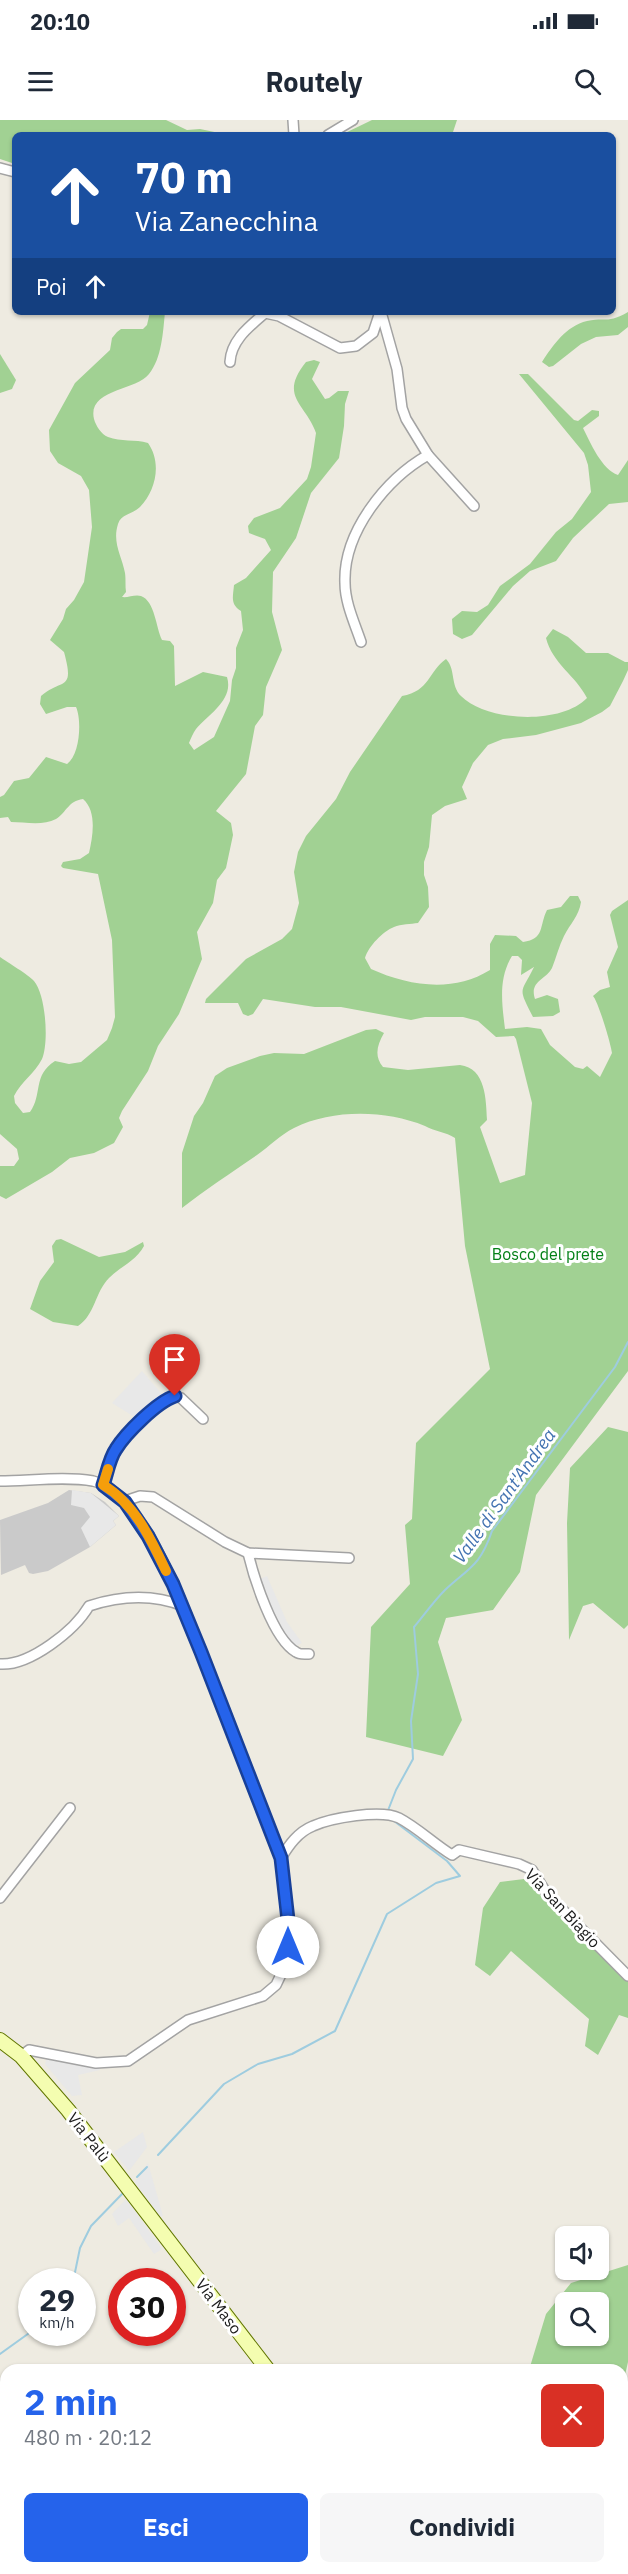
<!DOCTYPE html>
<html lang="it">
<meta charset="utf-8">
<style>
:root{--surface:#fff;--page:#f6f6f7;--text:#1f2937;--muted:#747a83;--accent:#2563eb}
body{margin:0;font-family:"IBM Plex Sans",sans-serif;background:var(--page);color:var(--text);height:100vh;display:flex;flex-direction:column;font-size:22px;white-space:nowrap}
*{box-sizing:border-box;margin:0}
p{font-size:20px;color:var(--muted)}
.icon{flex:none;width:33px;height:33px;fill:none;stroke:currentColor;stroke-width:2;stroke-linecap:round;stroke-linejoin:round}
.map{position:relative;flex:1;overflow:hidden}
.drawer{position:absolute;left:0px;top:2244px;width:628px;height:210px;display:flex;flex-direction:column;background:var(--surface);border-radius:18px 18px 0 0;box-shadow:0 2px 4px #0004}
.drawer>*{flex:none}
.top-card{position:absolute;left:12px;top:12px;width:604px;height:183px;border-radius:9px;box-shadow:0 2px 4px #0004;background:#1a4fa0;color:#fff;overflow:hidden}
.buttons{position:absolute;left:555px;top:2106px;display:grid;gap:12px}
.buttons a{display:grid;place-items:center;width:54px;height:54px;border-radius:9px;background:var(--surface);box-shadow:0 2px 4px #0004;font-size:30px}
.speed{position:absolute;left:18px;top:2148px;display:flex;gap:12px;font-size:30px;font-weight:700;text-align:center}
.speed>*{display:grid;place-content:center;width:78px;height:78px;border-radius:50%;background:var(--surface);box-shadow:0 2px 4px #0004;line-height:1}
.speed small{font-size:15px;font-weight:400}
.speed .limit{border:9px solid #d22;background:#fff;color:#111}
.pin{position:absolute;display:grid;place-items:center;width:51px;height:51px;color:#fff;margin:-62px -26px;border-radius:50% 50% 50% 0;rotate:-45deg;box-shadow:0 0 6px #0007}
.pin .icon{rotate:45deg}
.me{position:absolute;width:66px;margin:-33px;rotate:0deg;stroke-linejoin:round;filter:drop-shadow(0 0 4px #0008)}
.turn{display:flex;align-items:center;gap:21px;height:126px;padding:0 24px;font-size:27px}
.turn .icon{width:78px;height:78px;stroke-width:2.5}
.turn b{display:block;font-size:42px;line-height:51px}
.then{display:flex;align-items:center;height:57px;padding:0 24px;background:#0003;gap:12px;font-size:22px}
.round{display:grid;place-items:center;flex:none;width:63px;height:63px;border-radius:9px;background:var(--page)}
.overview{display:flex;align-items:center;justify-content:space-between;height:102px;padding:0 24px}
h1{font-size:36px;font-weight:700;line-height:45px;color:var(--accent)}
.cta{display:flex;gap:12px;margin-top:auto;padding:12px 24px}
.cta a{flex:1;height:69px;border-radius:9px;background:var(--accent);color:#fff;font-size:24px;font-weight:700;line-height:69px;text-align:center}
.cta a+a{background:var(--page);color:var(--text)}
.status{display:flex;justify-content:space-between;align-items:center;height:42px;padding:0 30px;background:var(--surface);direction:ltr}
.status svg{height:16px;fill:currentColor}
header{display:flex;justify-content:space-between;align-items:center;height:78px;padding:0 24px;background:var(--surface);font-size:27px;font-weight:700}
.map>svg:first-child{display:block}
.religious{fill:#cacaca}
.forest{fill:#a1d193;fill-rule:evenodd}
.parking{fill:#e8e8e8}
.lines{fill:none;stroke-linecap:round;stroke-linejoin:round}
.stream{stroke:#9eccdf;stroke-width:2}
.minor-casing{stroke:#a3a3a3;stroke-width:12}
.secondary-casing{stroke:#617600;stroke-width:16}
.minor{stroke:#fff;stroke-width:9}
.secondary{stroke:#f4fdb0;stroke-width:14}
.route-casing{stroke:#184099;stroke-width:15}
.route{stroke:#2563eb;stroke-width:10}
.slow{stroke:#f59e0b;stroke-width:10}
.labels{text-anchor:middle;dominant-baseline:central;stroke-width:6;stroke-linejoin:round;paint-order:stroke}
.park-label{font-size:16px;fill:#048017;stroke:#fff}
.street-label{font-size:16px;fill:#1c1c1c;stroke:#fff}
.water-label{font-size:18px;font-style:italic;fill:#4373b1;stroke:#fff}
</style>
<div class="status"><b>20:10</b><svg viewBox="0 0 49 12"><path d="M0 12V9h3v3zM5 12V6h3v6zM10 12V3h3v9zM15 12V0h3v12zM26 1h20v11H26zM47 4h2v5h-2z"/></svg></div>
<header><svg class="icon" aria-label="menu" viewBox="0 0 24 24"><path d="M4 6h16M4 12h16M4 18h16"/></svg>Routely<svg class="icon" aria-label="search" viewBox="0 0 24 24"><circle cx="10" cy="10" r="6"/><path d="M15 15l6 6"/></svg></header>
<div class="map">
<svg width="628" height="2454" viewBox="0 0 628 2454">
<rect width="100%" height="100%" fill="#eeebe1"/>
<polygon class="religious" points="69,1370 91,1373 105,1382 119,1396 113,1401 116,1405 90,1427 48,1451 33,1454 29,1453 25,1445 1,1455 0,1400 48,1383"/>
<g class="forest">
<polygon points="0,0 166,0 187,10 200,9 229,15 15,15 15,44 0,39"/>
<polygon points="372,0 457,0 452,15 341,15"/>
<path d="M150,192H165C163,212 162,238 149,254C136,271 87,269 94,299C96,306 101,314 108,317C121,322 135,319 148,323C162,343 156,370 140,387C133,394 121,394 118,404C112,423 122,436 125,453C126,460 125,466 126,472L122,477C128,478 135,474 141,476C155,481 156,508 162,520L170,521L174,526L175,566L203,552L227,557C234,580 209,594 196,609C193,613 191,618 189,623L194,630L214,617L230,581L232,560L236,548V528L243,510L241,491C230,484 233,477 234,465L246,458L271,430L265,419L249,413L248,406L254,398L280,388L307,359L311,347L316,313C306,284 278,277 306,242L314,240L320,242L312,259L325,279L329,278L338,271H349L345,284L344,306L339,338L311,373L296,418L273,452L272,492L282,530L266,567L263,595L255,606L246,654L216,691L231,703L233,715L226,748L217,760L213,783L197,812L202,839L179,894L158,926L148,951L122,991L119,998L123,1007L114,1023L94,1033L70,1038L52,1052L6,1079L0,1076V1046H14L19,1039L17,1029L0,1014V837C7,842 29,855 34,861C46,875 49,923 42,939C35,953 21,962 14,976L15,983L23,993L30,992C43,974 32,956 55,941L69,944L81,942L107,920L112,908L115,897L112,820L98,754L63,748L61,746L63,742L80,739L89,733C93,716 97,691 83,679C68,681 67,692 56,699C43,706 25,702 11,702L8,697L0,698V677L4,675L14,661L29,658L46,637L67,644C80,635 82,600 76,587H67L46,594L40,584L41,576C62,558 75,572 64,532L50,520L63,499L66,489L74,480L84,462L92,407L89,370L81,356L58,343L50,331L49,310L75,263L110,230L112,218L117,212L121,209H143L147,205Z"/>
<path d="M628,192V207L618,215L596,217L581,224L553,246L549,247L542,242C553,225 566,206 587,201C606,197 607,204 628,192Z"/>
<polygon points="0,234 16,260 12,269 0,273"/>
<path d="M519,254H528L574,300L578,301L592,290L599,291V296L583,308C590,322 602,350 618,355L628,340V382L609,384L573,418L556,441L530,451L513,466L472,515L462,519L453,514L452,499L462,491L477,492L488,485L500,466L530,444L556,412L572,399L591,372L588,345L584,333Z"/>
<path d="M553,509L568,517L586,533H608L625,542H628V550L623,561L610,586L602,592L581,603L536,615L503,619L488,625L473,643L462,667L467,679L445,686L432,695L429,727L424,742V755L428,767L429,787L418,803C411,804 401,804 394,807C383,811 368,827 365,838L371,849C409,866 453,873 490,850V824L495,815L516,816L523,822C545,819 539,806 547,790L561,787L570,776H578L581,782C579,796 570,804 564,816C559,826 556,838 552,848C546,860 529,861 535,879L547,875L558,879L560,892L553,896L533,897C517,866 521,874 534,847L521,855L522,840L518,836H512C498,859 502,884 505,909L527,907L541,909L550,925L575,947L583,949L587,946L600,957L612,933C611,924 598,881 593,876L600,870L610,867L607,852L618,827L610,795L612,791L628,780V1251L536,1375L520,1452L493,1490L446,1498L438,1522L462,1600L443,1636L366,1617L371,1507L410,1464L405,1405L412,1399L416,1323L490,1249L465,1126L455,1018C446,1012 434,1011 425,1006C385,990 333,989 294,1008C280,1015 270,1026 257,1035C231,1053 206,1069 182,1088V1033L194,996L203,983L215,956L227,948L260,936L274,933L304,934L366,910L376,909L384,913C377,925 374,936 383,947L408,950L460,945C486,948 486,980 487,1000L480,1007L500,1063L525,1055L532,983L516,919L514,916L496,917L478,901L463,897H425L411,900L341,887H315L263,879L253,894L248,896L243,894L238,883H205L206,879L246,839L282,819L292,809L299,783L294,752L298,732L306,716L336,679L350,652L402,576C430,571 428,552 446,539C456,549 450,565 461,576C487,602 561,605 587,578C576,556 552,543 546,518Z"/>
<path d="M61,1119L99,1137L125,1132L143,1122L144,1126C136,1141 121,1146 109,1158C95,1172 95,1195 78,1206L53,1202L30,1189L40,1161L54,1142L52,1126L56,1120Z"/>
<polygon points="608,1307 628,1312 628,1505 624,1509 593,1483 583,1486 569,1520 567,1403 570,1348"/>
<polygon points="524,1759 628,1862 628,1898 619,1895 598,1935 585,1926 589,1899 511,1831 490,1856 475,1845 483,1788 500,1762"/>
<path d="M628,2145V2242L623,2264L622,2250H529L546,2194L571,2163ZM566,2182H598V2216H566Z"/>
</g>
<g class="parking">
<polygon points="142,1251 166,1279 141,1301 112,1283"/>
<polygon points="72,1370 91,1373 119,1396 113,1401 116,1405 90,1427 81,1408 90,1397 84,1388 71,1385"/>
<polygon points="267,1456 287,1502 302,1523 294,1527 278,1504 260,1459"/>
<polygon points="47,1937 75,1945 98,1946 100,1950 78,1955 82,1975 72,1976 45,1944"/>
<polygon points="143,2012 147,2027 129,2051 114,2032"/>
<polygon points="148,2043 163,2096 160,2096 135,2062"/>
<polygon points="126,2079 162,2129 154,2134 129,2098 118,2106 112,2094"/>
</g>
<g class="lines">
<g class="stream">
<path d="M387,1693L396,1670L413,1639L411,1601L418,1554L414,1507C424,1495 434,1481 445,1470C470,1447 480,1446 492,1411L615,1247L628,1222"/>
<polyline points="158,2035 224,1964 258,1944 292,1934 335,1911 387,1794 436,1763 460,1756 447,1741 390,1698"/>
<polyline points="137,2057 147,2047"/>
<polyline points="73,2162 80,2128 91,2106 123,2073"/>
<polyline points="0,2234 32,2211"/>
</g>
<defs>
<g id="minor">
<polyline points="293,0 294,15"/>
<polyline points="328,15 353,0"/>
<polyline points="0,48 15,52"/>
<polyline points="381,192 397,249 402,288 406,299 428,335 474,386"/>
<path d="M230,242C231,220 250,206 265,193L279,196L340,228L356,226L373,213L380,192"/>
<path d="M361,522C355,504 345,483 345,463C343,412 386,359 428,335"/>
<path d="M0,1361C28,1361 65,1356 93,1361C135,1370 167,1450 183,1486L281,1738L288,1800L286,1844L276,1865L263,1876L188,1900L128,1941L96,1943L29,1930L21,1936"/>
<path d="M103,1365C107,1354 110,1339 116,1329C126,1312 157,1282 175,1276L181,1278L203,1299"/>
<polyline points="125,1381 140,1376 153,1377 225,1422 248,1433 349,1438"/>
<path d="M248,1433C254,1458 273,1519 296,1532C300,1535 304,1534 309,1534"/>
<path d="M0,1544C30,1546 75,1510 89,1486C120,1476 153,1474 183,1486"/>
<path d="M281,1738C289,1725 298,1712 313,1706C331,1698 381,1689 399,1698C418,1708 434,1724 452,1735L459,1730L519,1744L532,1750L547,1774L628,1856"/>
<polyline points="0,1778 70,1688"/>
</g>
<g id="secondary">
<polyline points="0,1920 21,1936 68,1990 268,2250"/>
<polyline points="418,2448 422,2454"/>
</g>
</defs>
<use href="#minor" class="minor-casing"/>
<use href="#secondary" class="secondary-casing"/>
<use href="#minor" class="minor"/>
<use href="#secondary" class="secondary"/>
</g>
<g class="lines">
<defs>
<path id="route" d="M175,1276C157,1282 126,1313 116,1329C109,1339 107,1354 103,1365L125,1382L148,1416L173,1464L201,1532L281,1738L288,1800V1827"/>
</defs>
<use href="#route" class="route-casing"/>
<use href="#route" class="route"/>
<path class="slow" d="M108,1349L103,1365C134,1383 151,1419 166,1451"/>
</g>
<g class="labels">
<g class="park-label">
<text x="548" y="1134">Bosco del prete</text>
</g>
<g class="street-label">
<text transform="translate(563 1788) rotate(47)">Via San Biagio</text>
<text transform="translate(89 2017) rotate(52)">Via Palù</text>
<text transform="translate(219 2186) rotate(53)">Via Maso</text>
</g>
<g class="water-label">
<text transform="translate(504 1376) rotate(-54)">Valle di Sant'Andrea</text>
</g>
</g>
</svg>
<div class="buttons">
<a><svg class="icon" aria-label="sound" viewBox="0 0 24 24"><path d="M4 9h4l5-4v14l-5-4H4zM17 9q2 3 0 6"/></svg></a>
<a><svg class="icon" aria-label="search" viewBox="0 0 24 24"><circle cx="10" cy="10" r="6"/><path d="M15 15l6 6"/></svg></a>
</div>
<div class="speed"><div>29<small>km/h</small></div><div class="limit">30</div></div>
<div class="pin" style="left:175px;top:1276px;background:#d93025"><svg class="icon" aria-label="arrive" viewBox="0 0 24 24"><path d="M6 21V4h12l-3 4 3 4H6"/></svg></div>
<svg class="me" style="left:288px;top:1827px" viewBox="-20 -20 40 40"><circle r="19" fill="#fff"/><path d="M0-13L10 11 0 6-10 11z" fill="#2563eb"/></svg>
<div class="top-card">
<div class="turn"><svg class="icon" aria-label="ahead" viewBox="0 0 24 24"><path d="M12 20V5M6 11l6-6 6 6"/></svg><div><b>70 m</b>Via Zanecchina</div></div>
<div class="then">Poi<svg class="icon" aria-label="ahead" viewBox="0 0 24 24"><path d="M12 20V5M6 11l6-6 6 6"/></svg></div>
</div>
<section class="drawer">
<div class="overview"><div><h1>2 min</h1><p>480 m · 20:12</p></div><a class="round" style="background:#d93025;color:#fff"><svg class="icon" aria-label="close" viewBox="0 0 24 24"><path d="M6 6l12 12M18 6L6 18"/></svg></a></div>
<div class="cta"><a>Esci</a><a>Condividi</a></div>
</section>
</div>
